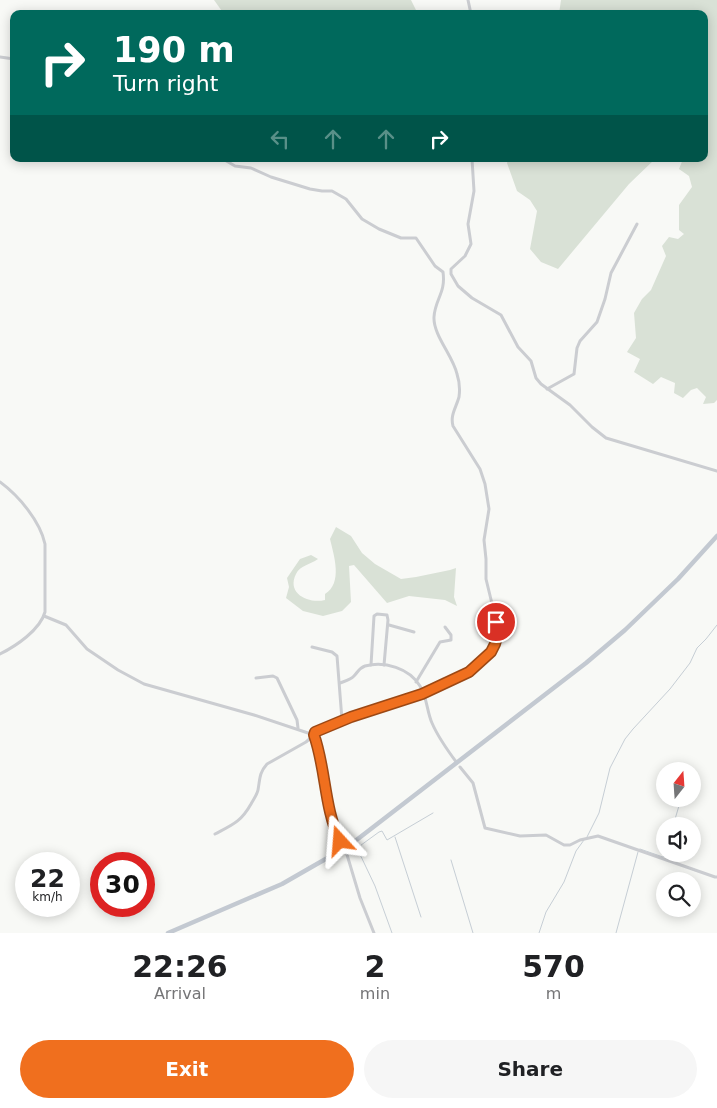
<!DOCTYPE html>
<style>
:root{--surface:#fff;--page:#f6f6f6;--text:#202124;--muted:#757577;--accent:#f06f1e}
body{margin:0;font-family:"DejaVu Sans",sans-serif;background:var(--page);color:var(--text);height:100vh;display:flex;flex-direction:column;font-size:19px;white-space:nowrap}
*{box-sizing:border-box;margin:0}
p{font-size:16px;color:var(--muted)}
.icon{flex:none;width:28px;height:28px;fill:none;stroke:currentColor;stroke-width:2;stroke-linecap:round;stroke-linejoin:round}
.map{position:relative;height:933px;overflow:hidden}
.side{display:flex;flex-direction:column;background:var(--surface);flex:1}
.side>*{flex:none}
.top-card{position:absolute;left:10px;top:10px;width:698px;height:152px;border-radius:10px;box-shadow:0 2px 12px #0003;background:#00695c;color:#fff;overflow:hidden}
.needle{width:32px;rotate:17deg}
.tools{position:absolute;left:656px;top:762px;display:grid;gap:10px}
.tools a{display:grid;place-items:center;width:45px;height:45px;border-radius:50%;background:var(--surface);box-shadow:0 2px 12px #0003;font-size:25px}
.speed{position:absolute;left:15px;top:852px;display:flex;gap:10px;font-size:25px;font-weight:700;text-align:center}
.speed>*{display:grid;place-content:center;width:65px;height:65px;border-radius:50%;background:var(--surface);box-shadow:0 2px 12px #0003;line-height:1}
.speed small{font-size:12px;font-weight:400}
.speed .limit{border:8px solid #d22;background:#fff;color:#111}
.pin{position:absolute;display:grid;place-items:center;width:42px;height:42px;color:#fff;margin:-21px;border:2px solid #fff;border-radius:50%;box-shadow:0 1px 5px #0007}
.me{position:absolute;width:55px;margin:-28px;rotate:341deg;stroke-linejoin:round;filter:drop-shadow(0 0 4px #0008)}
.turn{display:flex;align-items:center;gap:18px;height:105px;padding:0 20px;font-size:22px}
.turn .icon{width:65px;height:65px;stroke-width:2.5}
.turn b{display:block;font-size:35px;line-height:42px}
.lanes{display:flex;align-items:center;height:48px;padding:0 20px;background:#0003;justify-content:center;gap:25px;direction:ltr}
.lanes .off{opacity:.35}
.eta{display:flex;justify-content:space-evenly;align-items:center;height:85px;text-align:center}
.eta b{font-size:30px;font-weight:700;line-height:35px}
.button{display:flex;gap:10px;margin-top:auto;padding:10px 20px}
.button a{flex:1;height:58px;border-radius:30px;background:var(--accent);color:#fff;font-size:20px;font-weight:700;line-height:58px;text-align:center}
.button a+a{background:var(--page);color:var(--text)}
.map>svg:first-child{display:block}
.green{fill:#d9e1d6}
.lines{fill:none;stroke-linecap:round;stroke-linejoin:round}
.stream{stroke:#c6ced5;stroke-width:1}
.minor{stroke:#cbcdd1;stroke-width:3}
.secondary{stroke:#c3c9d1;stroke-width:4.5}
.route-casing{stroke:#9c4814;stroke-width:12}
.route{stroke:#f06f1e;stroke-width:9}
</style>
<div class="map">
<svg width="717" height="933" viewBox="0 0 717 933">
<rect width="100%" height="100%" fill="#f8f9f6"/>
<g class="green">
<polygon points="214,0 411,0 418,14 224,14"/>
<polygon points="561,0 717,0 717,400 714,403 703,404 706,397 697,388 691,390 683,398 674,393 675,383 661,377 653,384 634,372 640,359 627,352 636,338 634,313 642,299 651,290 666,256 662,246 669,237 678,239 684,234 679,230 679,205 692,187 689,176 679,169 683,159 704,159 704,14 559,14"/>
<polygon points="508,159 655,159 629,184 558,269 541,262 530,249 537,211 530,200 517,191 507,163"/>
<path d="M336,527L351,536L362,553L375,564L401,579L416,577L450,570L456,568L454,597L457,606L445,600L409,596L387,603L354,565L349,566L351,602L342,611L323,616L303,611L286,598L289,587L287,578L300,559L311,555L318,559C310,565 300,565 296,574C286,594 309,604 325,600V594C343,583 334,556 330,539Z"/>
</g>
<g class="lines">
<g class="stream">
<polyline points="688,771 689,768"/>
<polyline points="673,826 681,799"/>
<polyline points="395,837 421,917"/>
<polyline points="587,837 599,813 610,768 625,739 633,729 670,689 690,663 697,648 706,639 717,625"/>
<polyline points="640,849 663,857 665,856 666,854"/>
<polyline points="451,860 473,933"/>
<polyline points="392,933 375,886 357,848 379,832 382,831 387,840 433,813"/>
<polyline points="539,933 546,912 564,882 576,851 584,840"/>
<polyline points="616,933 638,852"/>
</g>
<g class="minor">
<polyline points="468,0 471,14"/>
<polyline points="0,57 14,59"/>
<path d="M223,159L235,166L251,168L271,177L310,189L322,191H332L346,199L362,219L379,229L401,238H416L435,266L443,272C446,293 435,299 434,317C433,335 453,356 457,374C459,380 460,390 459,397C456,408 450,415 453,426L480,469L485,484L489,509L484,540L486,559V579L495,616L497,637L491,651L469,672L437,687L416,694L322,728L314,735L322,760L331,815L336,833L345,848L360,898L374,933"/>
<polyline points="472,159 474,191 468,224 471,244 465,256 451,269 451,274 458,286 472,298 501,315 518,347 531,361 536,378 541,384 570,405 592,427 606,438 717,471"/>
<polyline points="547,389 574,374 577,348 580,341 597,322 605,299 611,273 637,224"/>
<path d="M0,482C19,496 40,521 45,544V612C40,630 16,646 0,654"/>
<path d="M44,616L66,625L87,649L118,670L144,684L254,715L314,735L306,742L267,764C259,773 260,779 258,790C257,795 253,800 251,804C241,822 232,825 215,834"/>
<polyline points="389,625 414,632"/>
<polyline points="312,647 332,652 337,656 342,720"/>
<polyline points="371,665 374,616 377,614 387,615 388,620 384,665"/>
<polyline points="256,678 273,676 277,678 297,720 298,728"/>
<polyline points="416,682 440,642 451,640 451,635 445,627"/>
<path d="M340,683C345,681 350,680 354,676C358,672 359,668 365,666C385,661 409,668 420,686C427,697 427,712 432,723C438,737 448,751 457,763"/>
<polyline points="460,767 473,783 485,828 520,836 546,835 564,845 570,845 580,840 598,836 715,877 717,877"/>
</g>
<polyline class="secondary" points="168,933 282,884 350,845 586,663 625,630 678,579 717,536"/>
</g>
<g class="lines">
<defs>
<path id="route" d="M340,841C324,808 326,769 314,735L315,732L351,717L422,694L469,672L491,652L495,644L497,637L496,622"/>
</defs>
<use href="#route" class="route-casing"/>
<use href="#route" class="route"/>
</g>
</svg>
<div class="tools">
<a><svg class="needle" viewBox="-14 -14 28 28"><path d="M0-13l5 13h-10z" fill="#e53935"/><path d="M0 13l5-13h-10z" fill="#757577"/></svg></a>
<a><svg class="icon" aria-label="sound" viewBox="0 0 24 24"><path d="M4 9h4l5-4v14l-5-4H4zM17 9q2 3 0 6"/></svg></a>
<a><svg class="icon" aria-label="search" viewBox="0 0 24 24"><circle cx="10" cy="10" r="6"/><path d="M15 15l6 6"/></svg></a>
</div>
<div class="speed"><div>22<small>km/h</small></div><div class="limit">30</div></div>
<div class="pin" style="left:496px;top:622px;background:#d93025"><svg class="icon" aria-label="arrive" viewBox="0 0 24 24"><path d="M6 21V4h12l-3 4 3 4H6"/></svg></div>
<svg class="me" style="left:340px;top:841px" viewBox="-20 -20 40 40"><path d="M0-17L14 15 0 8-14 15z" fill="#f06f1e" stroke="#fff" stroke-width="4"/></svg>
<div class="top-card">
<div class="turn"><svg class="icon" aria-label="right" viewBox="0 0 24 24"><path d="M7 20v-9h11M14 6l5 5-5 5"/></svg><div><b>190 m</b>Turn right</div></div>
<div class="lanes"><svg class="icon off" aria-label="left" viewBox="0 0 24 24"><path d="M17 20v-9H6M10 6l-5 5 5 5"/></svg><svg class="icon off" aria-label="ahead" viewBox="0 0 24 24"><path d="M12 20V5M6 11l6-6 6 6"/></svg><svg class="icon off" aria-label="ahead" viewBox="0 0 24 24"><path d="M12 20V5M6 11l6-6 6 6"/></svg><svg class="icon" aria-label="right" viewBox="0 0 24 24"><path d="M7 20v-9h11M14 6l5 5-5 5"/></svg></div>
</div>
</div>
<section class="side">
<div class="eta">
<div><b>22:26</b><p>Arrival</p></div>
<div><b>2</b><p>min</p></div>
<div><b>570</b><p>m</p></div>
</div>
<div class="button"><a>Exit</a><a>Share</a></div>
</section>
